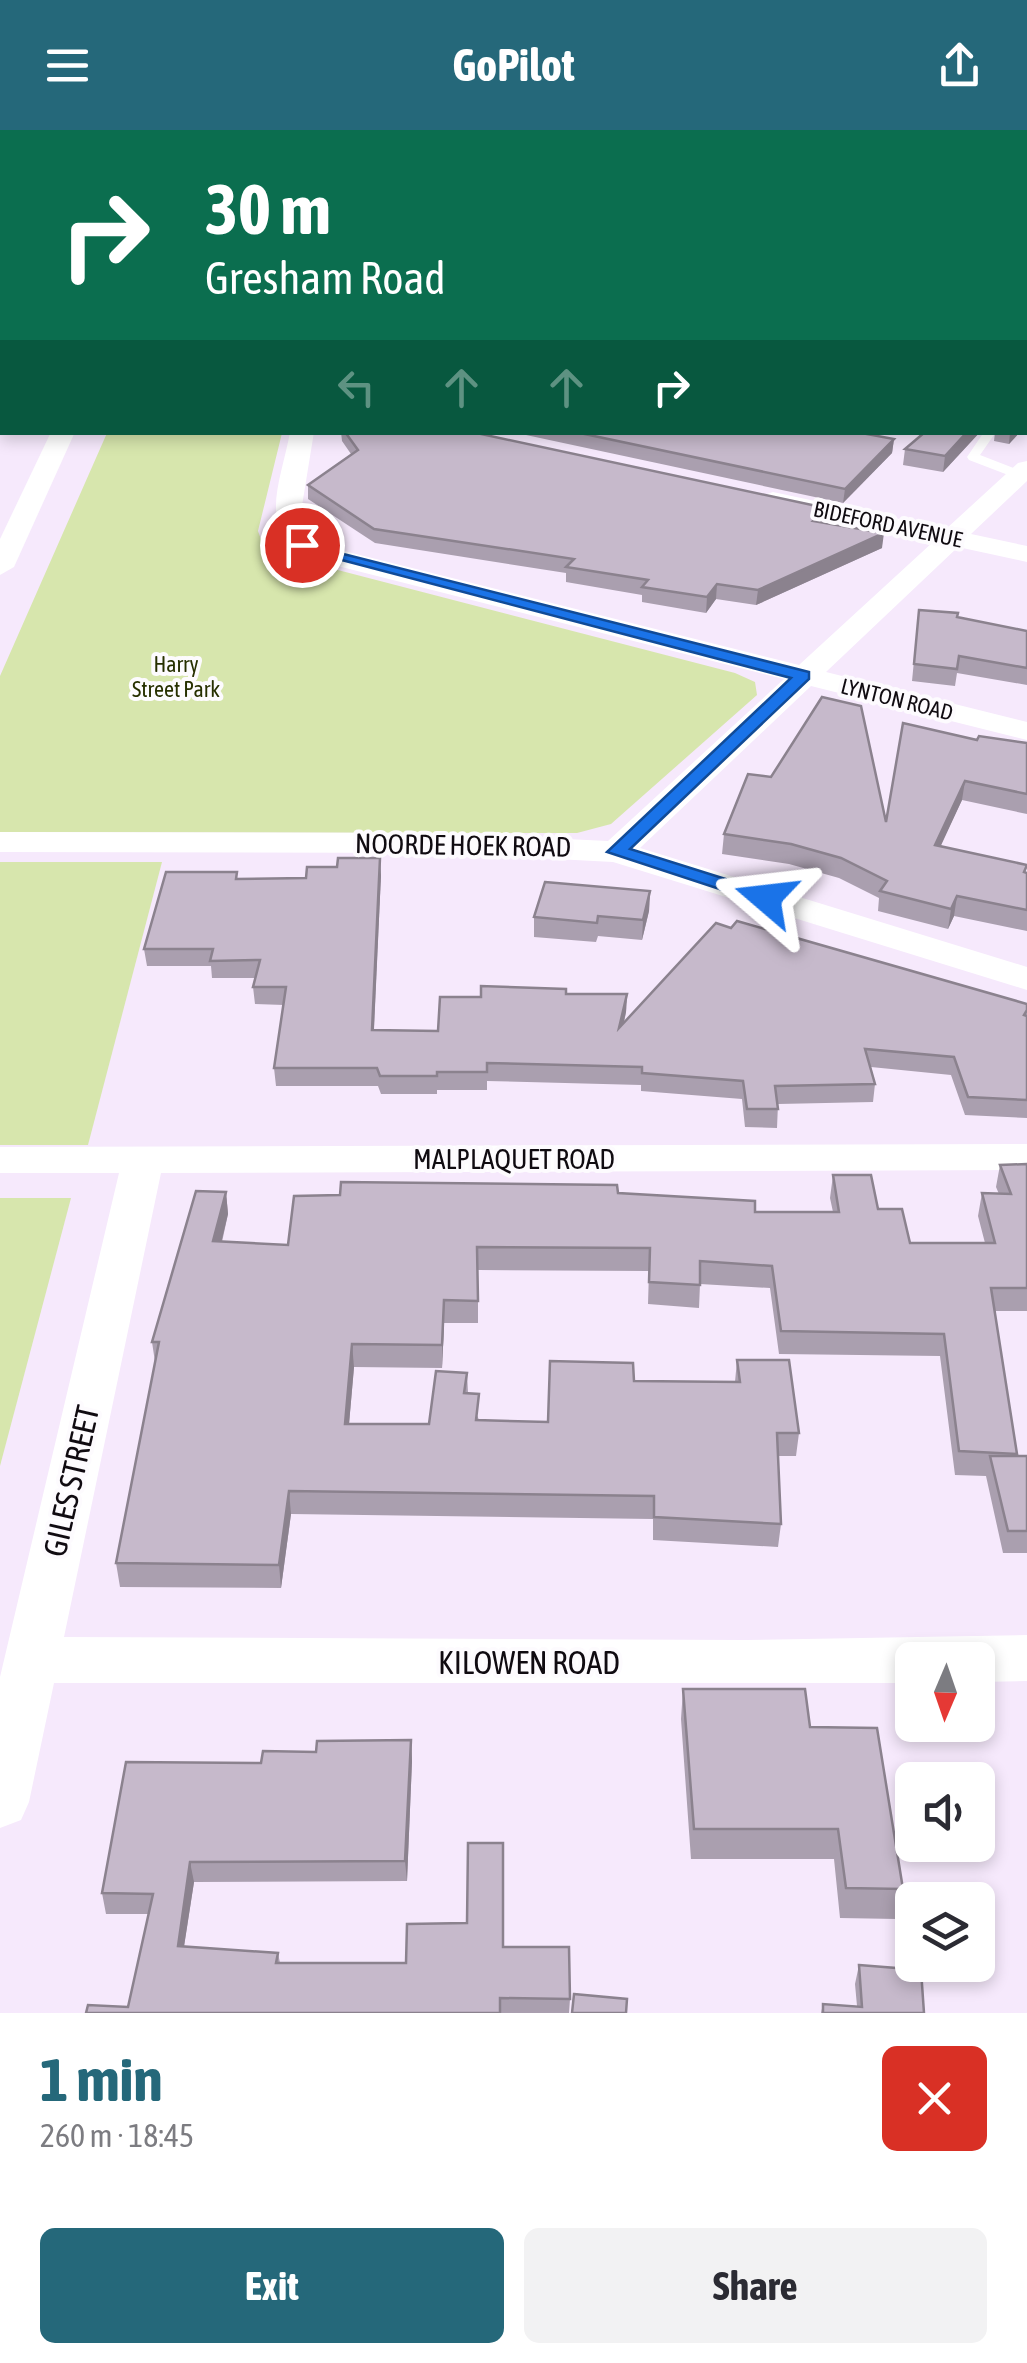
<!DOCTYPE html>
<meta charset="utf-8">
<style>
:root{--surface:#fff;--page:#f2f2f3;--text:#2b2b33;--muted:#7c7c81;--accent:#25687a}
body{margin:0;font-family:"Asap Condensed",sans-serif;background:var(--page);color:var(--text);height:100vh;display:flex;flex-direction:column;font-size:38px;white-space:nowrap}
*{box-sizing:border-box;margin:0}
p{font-size:32px;color:var(--muted)}
.icon{flex:none;width:55px;height:55px;fill:none;stroke:currentColor;stroke-width:2;stroke-linecap:round;stroke-linejoin:round}
.map{position:relative;height:1883px;overflow:hidden}
.panel{display:flex;flex-direction:column;background:var(--surface);flex:1}
.panel>*{flex:none}
.hud{position:absolute;left:0px;top:0px;width:1028px;height:305px;box-shadow:0 5px 15px #0003;background:#0b6e4f;color:#fff;overflow:hidden}
.needle{width:65px;rotate:182deg}
.controls{position:absolute;left:895px;top:1512px;display:grid;gap:20px}
.controls a{display:grid;place-items:center;width:100px;height:100px;border-radius:15px;background:var(--surface);box-shadow:0 5px 15px #0003;font-size:50px}
.pin{position:absolute;display:grid;place-items:center;width:85px;height:85px;color:#fff;margin:-42px;border:5px solid #fff;border-radius:50%;box-shadow:0 2px 10px #0007}
.me{position:absolute;width:110px;margin:-55px;rotate:287deg;stroke-linejoin:round;filter:drop-shadow(0 0 8px #0008)}
.turn{display:flex;align-items:center;gap:35px;height:210px;padding:0 40px;font-size:45px}
.turn .icon{width:130px;height:130px;stroke-width:2.5}
.turn b{display:block;font-size:70px;line-height:85px}
.lanes{display:flex;align-items:center;height:95px;padding:0 40px;background:#0003;justify-content:center;gap:50px;direction:ltr}
.lanes .off{opacity:.35}
.round{display:grid;place-items:center;flex:none;width:105px;height:105px;border-radius:15px;background:var(--page)}
.summary{display:flex;align-items:center;justify-content:space-between;height:170px;padding:0 40px}
h1{font-size:60px;font-weight:700;line-height:75px;color:var(--accent)}
.cta{display:flex;gap:20px;margin-top:auto;padding:20px 40px}
.cta a{flex:1;height:115px;border-radius:15px;background:var(--accent);color:#fff;font-size:40px;font-weight:700;line-height:115px;text-align:center}
.cta a+a{background:var(--page);color:var(--text)}
header{display:flex;justify-content:space-between;align-items:center;height:130px;padding:0 40px;background:var(--accent);color:#fff;font-size:45px;font-weight:700}
.map>svg:first-child{display:block}
.green{fill:#d7e6ad}
.lines{fill:none;stroke-linecap:round;stroke-linejoin:round}
.service{fill:#fff;fill-rule:evenodd}
.minor{fill:#fff;fill-rule:evenodd}
.secondary{fill:#fff;fill-rule:evenodd}
.wall{fill:#aa9faf}
.shaded-wall{fill:#8b828e}
.building{fill:#c6b9cb;stroke:#8b828e;stroke-width:2.5}
.route{fill:#1a73e8;stroke:#114b97;stroke-width:2.5}
.labels{text-anchor:middle;dominant-baseline:central;stroke-width:8;stroke-linejoin:round;paint-order:stroke}
.far-street-label{font-size:22px;fill:#100b11;stroke:#fdfbfe}
.far-park-label{font-size:22px;fill:#273000;stroke:#fdfbfe}
.street-label{font-size:28px;fill:#100b11;stroke:#fdfbfe}
.near-street-label{font-size:32px;fill:#100b11;stroke:#fdfbfe}
</style>
<header><svg class="icon" aria-label="menu" viewBox="0 0 24 24"><path d="M4 6h16M4 12h16M4 18h16"/></svg>GoPilot<svg class="icon" aria-label="share" viewBox="0 0 24 24"><path d="M12 15V3M7 8l5-5 5 5M5 13v7h14v-7"/></svg></header>
<div class="map">
<svg width="1027" height="1883" viewBox="0 0 1027 1883">
<rect width="100%" height="100%" fill="#f6e9fc"/>
<g class="green">
<polygon points="107,303 282,303 258,401 263,415 280,425 735,543 755,552 757,565 611,694 577,703 0,702 0,546"/>
<polygon points="0,732 162,732 88,1015 0,1015"/>
<polygon points="0,1068 71,1068 0,1336"/>
</g>
<g class="lines">
<polygon class="service" points="984,302 996,302 980,325 1024,342 1024,348 1016,348 969,330 967,327"/>
<g class="minor">
<rect x="1025" y="31" width="2" height="11"/>
<rect x="1025" y="282" width="2" height="15"/>
<polygon points="51,302 75,302 14,437 0,445 0,409"/>
<path d="M290,302H314L300,388L307,406L328,417L799,535L933,412L764,375L760,370L764,365L773,362L946,399L1018,333L1027,331V351L971,404L1027,416V432L958,417L826,542L1027,592V610L811,556L640,718L1027,837V860L613,732L440,723L0,722V702L440,703L608,711L784,549L310,429C255,400 281,353 290,302Z"/>
<polygon points="1027,1014 1027,1040 161,1043 64,1507 746,1510 1027,1505 1027,1551 978,1552 978,1530 912,1530 912,1553 54,1553 29,1672 21,1690 0,1698 0,1547 119,1043 0,1043 0,1017"/>
</g>
<g class="secondary">
<polygon points="920,0 961,0 962,2 922,2"/>
<rect x="1025" y="4" width="2" height="14"/>
</g>
</g>
<g class="wall">
<polygon points="341,302 472,302 824,393 882,418 756,475 716,469 706,483 642,472 642,465 566,452 566,443 375,413 308,369 308,355 351,324 342,311"/>
<polygon points="512,302 856,302 894,309 892,323 843,373"/>
<polygon points="980,302 943,342 903,335 905,319"/>
<polygon points="995,302 1020,302 1009,314 994,311"/>
<polygon points="919,480 1027,501 1027,555 957,543 955,556 912,551"/>
<polygon points="977,610 1027,613 1027,684 962,670 940,716 1027,743 1027,801 954,786 948,799 878,781 879,768 839,748 789,734 722,724 724,704 886,692"/>
<polygon points="381,745 374,900 438,901 481,867 627,864 626,882 624,893 1027,874 1027,988 965,985 951,945 871,937 875,954 873,972 778,974 777,998 745,997 742,969 641,961 641,955 487,951 487,960 437,960 437,964 381,964 378,956 276,956 274,938 284,875 255,874 253,857 255,848 212,848 211,836 147,836 144,819 238,749 306,748"/>
<polygon points="650,761 649,781 642,810 598,806 596,812 534,807 534,787"/>
<polygon points="1027,1034 1027,1181 994,1181 1016,1326 1027,1326 1027,1423 1003,1423 986,1346 955,1345 940,1226 779,1224 770,1158 700,1154 699,1178 648,1174 649,1141 478,1140 478,1193 444,1193 442,1238 354,1237 349,1294 429,1294 467,1243 468,1263 479,1290 548,1292 634,1251 735,1252 737,1230 799,1303 796,1326 778,1326 781,1394 778,1417 653,1410 653,1389 291,1384 281,1458 120,1457 116,1433 155,1232 152,1212 226,1062 228,1084 222,1112 288,1115 618,1063 755,1082 833,1082 830,1068 833,1045 878,1079 910,1113 985,1113 978,1086 982,1063 999,1064 996,1057 1000,1035"/>
<polygon points="683,1559 810,1597 903,1759 897,1789 840,1788 834,1729 691,1729 681,1589"/>
<polygon points="411,1610 412,1631 407,1751 194,1752 184,1816 278,1823 280,1833 406,1833 503,1817 570,1869 569,1883 86,1883 128,1877 149,1784 106,1784 102,1763 261,1633"/>
<polygon points="859,1835 924,1883 821,1883 823,1874 857,1876 855,1854"/>
</g>
<g class="shaded-wall">
<polygon points="892,0 911,0 906,2 886,2"/>
<polygon points="2,267 2,299 0,303 0,272"/>
<polygon points="967,302 980,302 943,342 945,326"/>
<polygon points="1010,302 1020,302 1009,314"/>
<polygon points="894,309 892,323 843,373 845,359"/>
<polygon points="826,378 825,392 813,391"/>
<polygon points="884,403 882,418 756,475 758,460"/>
<polygon points="717,454 716,469 706,483 707,467"/>
<polygon points="965,651 962,670 932,735 935,715"/>
<polygon points="380,728 381,745 373,918 372,900"/>
<polygon points="650,761 649,781 642,810 643,790"/>
<polygon points="957,766 954,786 948,799 951,779"/>
<polygon points="627,864 626,882 618,916 619,898"/>
<polygon points="226,1062 228,1084 216,1134 213,1111"/>
<polygon points="444,1170 444,1193 442,1238 442,1215"/>
<polygon points="352,1214 354,1237 347,1317 345,1294"/>
<polygon points="289,1361 291,1384 281,1458 279,1435"/>
<polygon points="411,1610 412,1631 407,1751 405,1731"/>
<polygon points="190,1732 194,1752 181,1836 178,1816"/>
</g>
<g class="building">
<polygon points="0,0 151,0 150,2 2,2 2,267 0,272 0,109 2,109 2,98 0,98"/>
<polygon points="389,0 892,0 886,2 388,2"/>
<polygon points="1025,176 1027,179 1027,264 1025,264"/>
<polygon points="345,302 472,302 826,378 813,391 884,403 758,460 717,454 707,467 642,457 648,450 566,437 574,429 374,399 308,355 358,320"/>
<polygon points="575,302 856,302 894,309 845,359"/>
<polygon points="925,302 967,302 945,326 905,319"/>
<polygon points="919,480 958,483 957,487 1027,501 1027,538 959,526 957,539 914,534"/>
<polygon points="822,567 861,576 886,692 903,593 977,610 979,606 1027,613 1027,664 965,651 935,715 1027,735 1024,742 1027,743 1027,780 957,766 951,779 880,761 887,751 841,728 791,714 724,704 748,644 771,647"/>
<polygon points="338,728 380,728 372,900 438,901 440,867 481,867 481,856 566,859 566,864 627,864 619,898 716,793 731,798 737,791 1027,874 1027,880 1024,885 1027,886 1027,970 968,967 954,927 865,919 875,954 775,956 778,979 747,979 743,951 642,943 642,937 487,933 487,942 437,942 437,946 380,946 377,938 274,938 286,857 253,857 260,830 210,831 213,819 144,819 166,742 237,742 236,749 306,748 307,737 337,737"/>
<polygon points="545,752 650,761 643,790 598,786 597,793 534,787"/>
<polygon points="1027,1034 1027,1158 991,1158 1017,1324 959,1321 944,1204 781,1201 772,1136 700,1131 700,1155 649,1152 650,1118 477,1117 478,1171 444,1170 442,1215 352,1214 345,1294 429,1294 436,1241 467,1243 464,1263 479,1264 476,1290 548,1292 550,1231 633,1233 634,1251 740,1252 737,1230 789,1230 799,1303 777,1303 781,1394 654,1387 654,1366 289,1361 279,1435 116,1433 159,1212 152,1212 196,1061 226,1062 213,1111 288,1115 294,1066 340,1065 341,1052 617,1055 618,1063 755,1071 755,1082 839,1082 833,1045 871,1045 878,1079 902,1079 910,1113 995,1113 982,1063 1011,1064 1000,1035"/>
<polygon points="990,1326 1027,1326 1027,1401 1008,1401"/>
<polygon points="683,1559 805,1559 810,1597 877,1598 903,1759 846,1758 838,1699 694,1699"/>
<polygon points="411,1610 405,1731 190,1732 178,1816 278,1823 276,1833 406,1833 407,1794 467,1793 468,1713 503,1713 503,1817 569,1817 570,1869 500,1868 500,1883 86,1883 88,1875 128,1877 153,1764 102,1763 126,1632 261,1633 263,1621 316,1622 317,1611"/>
<polygon points="859,1835 921,1840 924,1883 823,1883 823,1874 862,1877"/>
<polygon points="574,1864 627,1869 626,1883 572,1883"/>
</g>
<polygon class="route" points="296,412 809,542 809,549 630,719 773,764 773,772 759,772 607,722 791,548 296,418"/>
<g class="labels">
<g class="far-street-label">
<text transform="translate(888 394) rotate(12)">BIDEFORD AVENUE</text>
<text transform="translate(897 569) rotate(14)">LYNTON ROAD</text>
</g>
<g class="far-park-label">
<text x="176" y="534">Harry<tspan x="176" dy="25">Street Park</tspan></text>
</g>
<g class="street-label">
<text transform="translate(463 715) rotate(1)">NOORDE HOEK ROAD</text>
<text x="514" y="1029">MALPLAQUET ROAD</text>
</g>
<g class="near-street-label">
<text transform="translate(71 1351) rotate(-77)">GILES STREET</text>
<text x="529" y="1532">KILOWEN ROAD</text>
</g>
</g>
</svg>
<div class="controls">
<a><svg class="needle" viewBox="-14 -14 28 28"><path d="M0-13l5 13h-10z" fill="#e53935"/><path d="M0 13l5-13h-10z" fill="#7c7c81"/></svg></a>
<a><svg class="icon" aria-label="sound" viewBox="0 0 24 24"><path d="M4 9h4l5-4v14l-5-4H4zM17 9q2 3 0 6"/></svg></a>
<a><svg class="icon" aria-label="layers" viewBox="0 0 24 24"><path d="M12 4l9 5-9 5-9-5zM3 14l9 5 9-5"/></svg></a>
</div>
<div class="pin" style="left:302px;top:415px;background:#d93025"><svg class="icon" aria-label="arrive" viewBox="0 0 24 24"><path d="M6 21V4h12l-3 4 3 4H6"/></svg></div>
<svg class="me" style="left:766px;top:768px" viewBox="-20 -20 40 40"><path d="M0-17L14 15 0 8-14 15z" fill="#1a73e8" stroke="#fff" stroke-width="4"/></svg>
<div class="hud">
<div class="turn"><svg class="icon" aria-label="right" viewBox="0 0 24 24"><path d="M7 20v-9h11M14 6l5 5-5 5"/></svg><div><b>30 m</b>Gresham Road</div></div>
<div class="lanes"><svg class="icon off" aria-label="left" viewBox="0 0 24 24"><path d="M17 20v-9H6M10 6l-5 5 5 5"/></svg><svg class="icon off" aria-label="ahead" viewBox="0 0 24 24"><path d="M12 20V5M6 11l6-6 6 6"/></svg><svg class="icon off" aria-label="ahead" viewBox="0 0 24 24"><path d="M12 20V5M6 11l6-6 6 6"/></svg><svg class="icon" aria-label="right" viewBox="0 0 24 24"><path d="M7 20v-9h11M14 6l5 5-5 5"/></svg></div>
</div>
</div>
<section class="panel">
<div class="summary"><div><h1>1 min</h1><p>260 m · 18:45</p></div><a class="round" style="background:#d93025;color:#fff"><svg class="icon" aria-label="close" viewBox="0 0 24 24"><path d="M6 6l12 12M18 6L6 18"/></svg></a></div>
<div class="cta"><a>Exit</a><a>Share</a></div>
</section>
